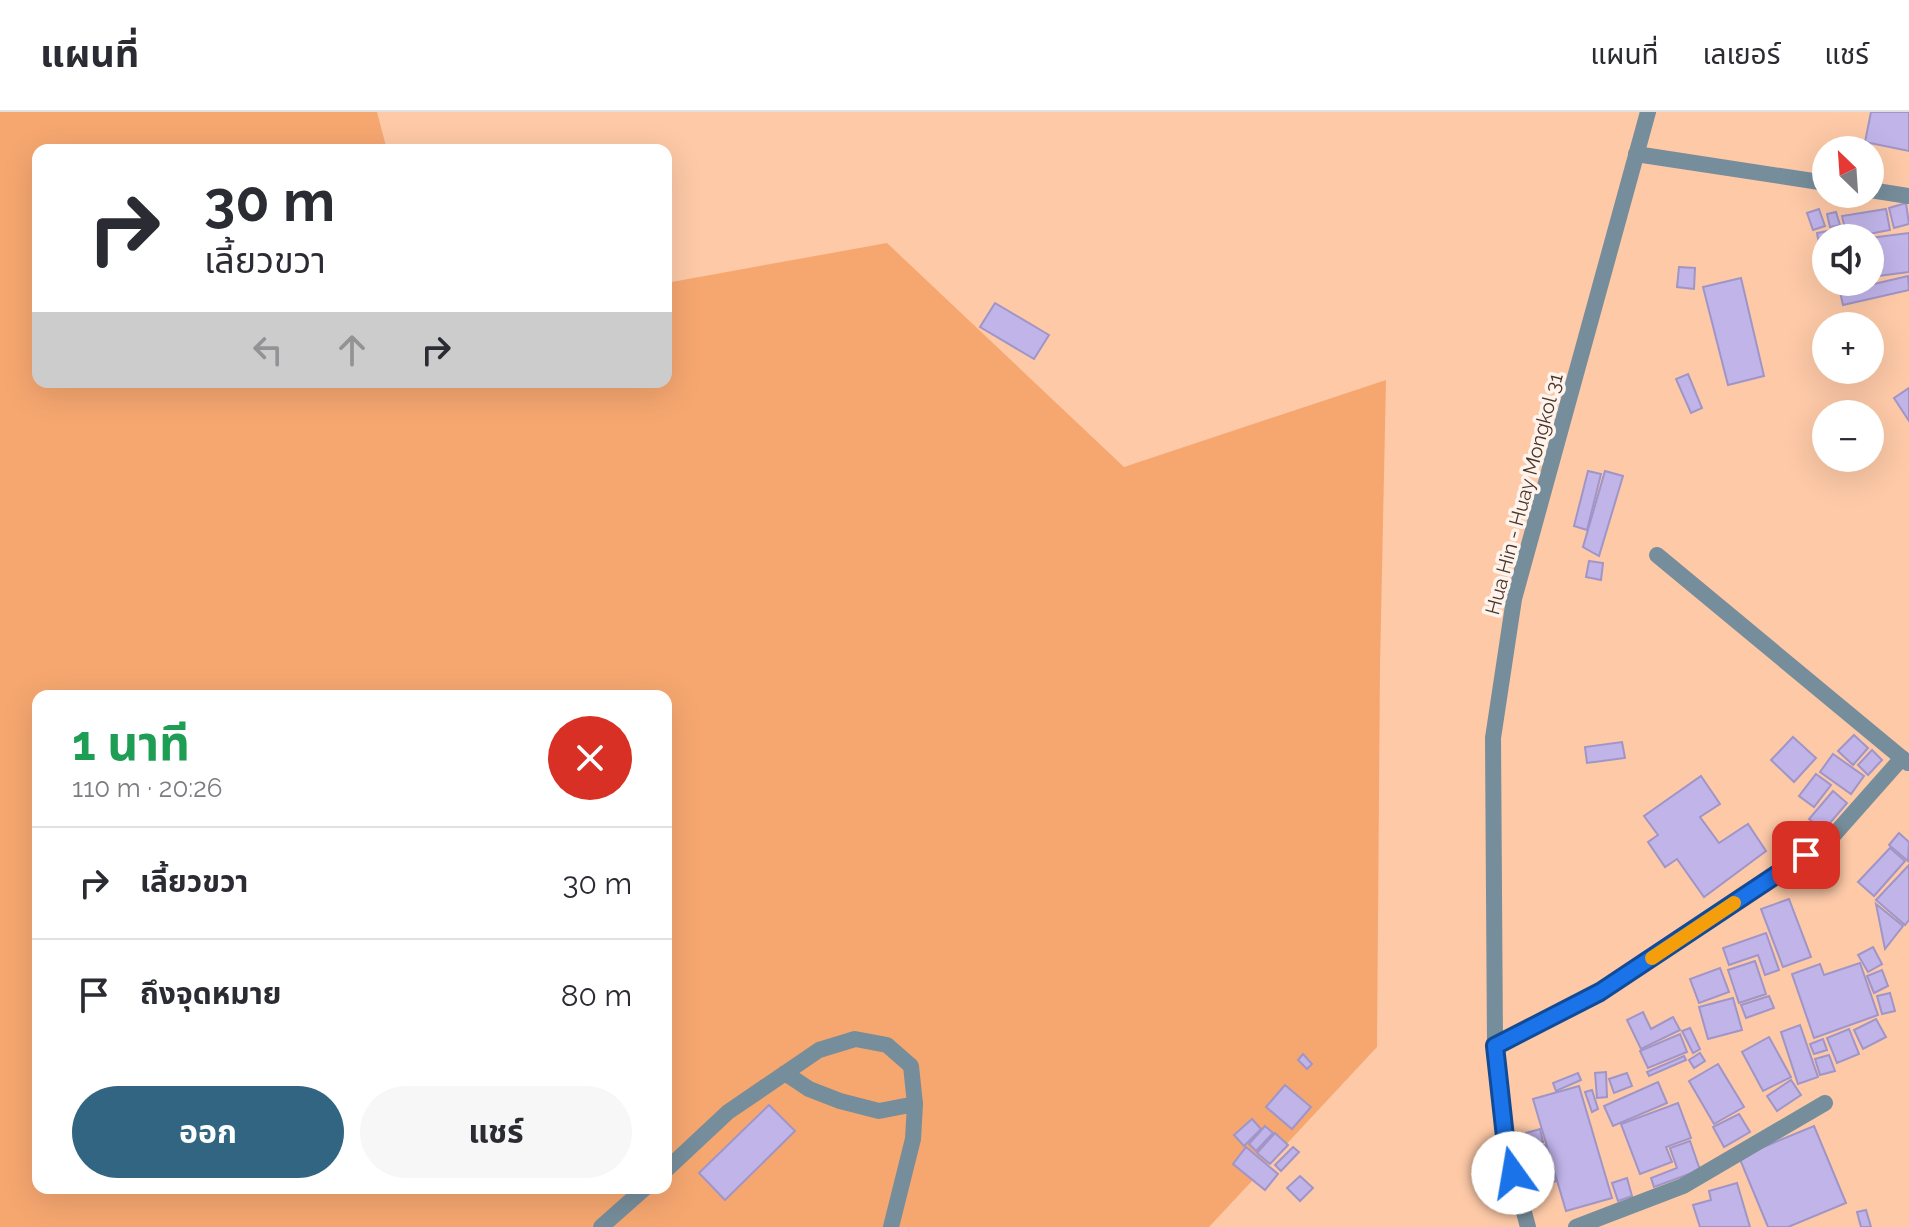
<!DOCTYPE html>
<html lang="th">
<meta charset="utf-8">
<style>
:root{--surface:#fff;--page:#f7f7f7;--text:#2b2b33;--muted:#7c7c81;--line:#e1e1e2;--accent:#316581}
body{margin:0;font-family:Raleway,"Noto Sans Thai",sans-serif;background:var(--page);color:var(--text);height:100vh;display:flex;flex-direction:column;font-size:30px;white-space:nowrap}
*{box-sizing:border-box;margin:0}
p{font-size:26px;color:var(--muted)}
.icon{flex:none;width:44px;height:44px;fill:none;stroke:currentColor;stroke-width:2;stroke-linecap:round;stroke-linejoin:round}
.map{position:relative;flex:1;overflow:hidden}
.side{position:absolute;left:32px;top:578px;width:640px;height:504px;display:flex;flex-direction:column;background:var(--surface);border-radius:16px;box-shadow:0 8px 32px #0002}
.side>*{flex:none}
.guide{position:absolute;left:32px;top:32px;width:640px;height:244px;border-radius:16px;box-shadow:0 8px 32px #0002;background:#fff;color:var(--text);overflow:hidden}
.needle{width:52px;rotate:335deg}
.buttons{position:absolute;left:1812px;top:24px;display:grid;gap:16px}
.buttons a{display:grid;place-items:center;width:72px;height:72px;border-radius:50%;background:var(--surface);box-shadow:0 8px 32px #0002;font-size:40px}
.pin{position:absolute;display:grid;place-items:center;width:68px;height:68px;color:#fff;margin:-34px;border-radius:16px;box-shadow:0 4px 12px #0006}
.me{position:absolute;width:88px;margin:-44px;rotate:347deg;stroke-linejoin:round;filter:drop-shadow(0 0 6px #0008)}
.turn{display:flex;align-items:center;gap:28px;height:168px;padding:0 40px;font-size:36px}
.turn .icon{width:104px;height:104px;stroke-width:2.5}
.turn b{display:block;font-size:56px;line-height:68px}
.lanes{display:flex;align-items:center;height:76px;padding:0 40px;background:#0003;justify-content:center;gap:40px;direction:ltr}
.lanes .off{opacity:.35}
.round{display:grid;place-items:center;flex:none;width:84px;height:84px;border-radius:42px;background:var(--page)}
.headline{display:flex;align-items:center;justify-content:space-between;height:136px;padding:0 40px}
h1{font-size:48px;font-weight:700;line-height:60px;color:#1e9e55}
.primary-button{display:flex;gap:16px;margin-top:auto;padding:16px 40px}
.primary-button a{flex:1;height:92px;border-radius:48px;background:var(--accent);color:#fff;font-size:32px;font-weight:700;line-height:92px;text-align:center}
.primary-button a+a{background:var(--page);color:var(--text)}
ul{padding:0;list-style:none}
li{display:flex;align-items:center;gap:24px;height:112px;padding:0 40px;border-top:2px solid var(--line)}
li div{flex:1}
li b{display:block;font-size:30px}
li em{font-style:normal}
header{display:flex;align-items:center;gap:48px;box-sizing:border-box;height:112px;padding:0 40px;background:var(--surface);border-bottom:2px solid var(--line)}
header strong{font-size:38px}
nav{display:flex;gap:44px;margin-inline-start:auto;font-size:28px}
.map>svg:first-child{display:block}
.green{fill:#f6a770;fill-rule:evenodd}
.building{fill:#c0b4e9;stroke:#a095c7;stroke-width:2}
.lines{fill:none;stroke-linecap:round;stroke-linejoin:round}
.service{stroke:#768d9b;stroke-width:16}
.minor{stroke:#768d9b;stroke-width:16}
.route-casing{stroke:#114b97;stroke-width:20}
.route{stroke:#1a73e8;stroke-width:14}
.slow{stroke:#f59e0b;stroke-width:14}
.labels{text-anchor:middle;dominant-baseline:central;stroke-width:7;stroke-linejoin:round;paint-order:stroke}
.street-label{font-size:20px;fill:#493527;stroke:#fff4ed}
</style>
<header>
<strong>แผนที่</strong>
<nav><a>แผนที่</a><a>เลเยอร์</a><a>แชร์</a></nav>
</header>
<div class="map">
<svg width="1909" height="1115" viewBox="0 0 1909 1115">
<rect width="100%" height="100%" fill="#fdc9a7"/>
<path class="green" d="M0,0H377L387,38H38V270H666V171L887,131L1124,355L1386,268L1380,553L1377,935L1209,1115H0ZM38,584H666V1076H38Z"/>
<g class="building">
<polygon points="1871,0 1909,0 1909,39 1865,30"/>
<polygon points="1906,91 1909,112 1894,116 1889,96"/>
<polygon points="1819,97 1825,114 1813,118 1807,101"/>
<polygon points="1886,97 1890,118 1847,126 1842,104"/>
<polygon points="1836,100 1840,113 1830,115 1827,102"/>
<polygon points="1838,117 1839,126 1826,126 1826,131 1819,132 1817,121"/>
<polygon points="1909,121 1909,160 1870,165 1870,126"/>
<polygon points="1826,133 1826,170 1837,170 1826,172 1820,134"/>
<polygon points="1679,155 1695,156 1694,177 1677,175"/>
<polygon points="1908,164 1909,178 1843,193 1840,180"/>
<polygon points="1741,166 1764,264 1728,273 1703,175"/>
<polygon points="995,191 1049,223 1034,247 980,215"/>
<polygon points="1688,262 1702,296 1691,301 1676,267"/>
<polygon points="1909,276 1909,309 1894,286"/>
<polygon points="1588,359 1601,362 1587,418 1574,414"/>
<polygon points="1605,359 1623,364 1599,444 1583,435"/>
<polygon points="1589,449 1603,451 1601,468 1586,465"/>
<polygon points="1854,623 1868,636 1853,653 1838,639"/>
<polygon points="1793,625 1816,646 1794,670 1771,648"/>
<polygon points="1622,630 1625,646 1587,651 1585,635"/>
<polygon points="1872,638 1882,648 1868,663 1858,653"/>
<polygon points="1833,642 1864,664 1851,682 1820,660"/>
<polygon points="1816,662 1831,673 1814,695 1799,684"/>
<polygon points="1701,664 1720,692 1700,705 1719,731 1748,712 1766,739 1704,785 1677,747 1665,755 1648,730 1658,723 1644,704"/>
<polygon points="1833,679 1847,691 1824,718 1809,707"/>
<polygon points="1899,721 1909,730 1908,749 1889,733"/>
<polygon points="1890,736 1905,749 1874,784 1858,770"/>
<polygon points="1909,753 1909,808 1905,813 1876,788"/>
<polygon points="1789,787 1811,845 1783,855 1761,797"/>
<polygon points="1876,792 1903,814 1885,837"/>
<polygon points="1766,821 1779,858 1765,863 1758,843 1729,853 1723,836"/>
<polygon points="1873,835 1882,852 1868,860 1858,843"/>
<polygon points="1755,849 1766,882 1739,891 1728,858"/>
<polygon points="1860,851 1878,903 1814,926 1792,862 1820,852 1824,863"/>
<polygon points="1720,856 1729,880 1699,891 1690,867"/>
<polygon points="1882,858 1888,874 1874,881 1867,864"/>
<polygon points="1890,881 1895,899 1882,902 1877,884"/>
<polygon points="1769,884 1774,896 1746,906 1741,893"/>
<polygon points="1733,886 1742,918 1708,927 1699,895"/>
<polygon points="1643,900 1651,917 1673,905 1680,918 1641,937 1627,908"/>
<polygon points="1876,907 1886,925 1863,937 1854,918"/>
<polygon points="1800,913 1818,965 1798,972 1781,920"/>
<polygon points="1690,916 1700,937 1693,941 1682,919"/>
<polygon points="1849,917 1859,942 1837,951 1827,926"/>
<polygon points="1680,922 1687,940 1648,956 1640,939"/>
<polygon points="1769,925 1791,965 1763,979 1742,940"/>
<polygon points="1823,927 1827,938 1814,942 1810,932"/>
<polygon points="1700,941 1705,949 1694,956 1689,948"/>
<polygon points="1303,942 1312,952 1307,957 1298,948"/>
<polygon points="1829,943 1835,959 1820,963 1815,947"/>
<polygon points="1684,944 1686,948 1649,964 1647,960"/>
<polygon points="1718,952 1744,995 1714,1012 1689,969"/>
<polygon points="1606,960 1607,985 1597,986 1595,961"/>
<polygon points="1578,961 1581,968 1556,979 1553,971"/>
<polygon points="1627,961 1632,974 1614,981 1609,967"/>
<polygon points="1791,968 1801,983 1777,999 1767,984"/>
<polygon points="1658,970 1667,991 1613,1014 1604,994"/>
<polygon points="1285,973 1311,995 1292,1017 1266,995"/>
<polygon points="1579,974 1612,1086 1566,1099 1533,987"/>
<polygon points="1592,978 1598,997 1592,1000 1585,980"/>
<polygon points="1678,991 1691,1026 1666,1035 1672,1050 1640,1062 1621,1012"/>
<polygon points="769,993 795,1019 725,1088 699,1061"/>
<polygon points="1739,1002 1750,1020 1724,1035 1713,1015"/>
<polygon points="1252,1007 1261,1017 1244,1034 1234,1023"/>
<polygon points="1265,1014 1273,1021 1256,1039 1249,1032"/>
<polygon points="1814,1014 1846,1091 1788,1115 1768,1115 1739,1045"/>
<polygon points="1540,1017 1543,1030 1530,1033 1526,1021"/>
<polygon points="1275,1021 1288,1033 1270,1052 1257,1041"/>
<polygon points="1690,1029 1700,1058 1654,1075 1651,1066 1677,1056 1670,1036"/>
<polygon points="1545,1033 1556,1069 1540,1074 1529,1038"/>
<polygon points="1246,1035 1278,1062 1265,1078 1233,1052"/>
<polygon points="1293,1035 1299,1040 1281,1059 1275,1053"/>
<polygon points="1300,1064 1313,1076 1300,1089 1287,1076"/>
<polygon points="1627,1066 1632,1084 1618,1089 1612,1071"/>
<polygon points="1737,1071 1750,1115 1700,1115 1693,1093 1711,1088 1709,1079"/>
<polygon points="1866,1098 1871,1115 1861,1115 1857,1100"/>
</g>
<g class="lines">
<g class="service">
<polyline points="785,961 809,977 840,989 879,999 915,992"/>
<polyline points="666,1058 728,1000 819,938 855,927 887,933 911,954 915,992 913,1027 891,1115"/>
<polyline points="601,1115 645,1076"/>
</g>
<g class="minor">
<polyline points="1636,42 1826,71"/>
<polyline points="1870,78 1909,84"/>
<polyline points="1657,443 1908,651"/>
<polyline points="1495,934 1600,880 1832,725 1902,646"/>
<polyline points="1528,1115 1506,1034 1495,934 1493,626 1514,487 1648,0"/>
<polyline points="1576,1115 1683,1074 1825,991"/>
</g>
</g>
<g class="lines">
<defs>
<polyline id="route" points="1513,1061 1506,1034 1495,934 1600,880 1806,743"/>
</defs>
<use href="#route" class="route-casing"/>
<use href="#route" class="route"/>
<polyline class="slow" points="1652,846 1734,791"/>
</g>
<g class="labels">
<g class="street-label">
<text transform="translate(1524 382) rotate(-75)">Hua Hin - Huay Mongkol 31</text>
</g>
</g>
</svg>
<div class="buttons">
<a><svg class="needle" viewBox="-14 -14 28 28"><path d="M0-13l5 13h-10z" fill="#e53935"/><path d="M0 13l5-13h-10z" fill="#7c7c81"/></svg></a>
<a><svg class="icon" aria-label="sound" viewBox="0 0 24 24"><path d="M4 9h4l5-4v14l-5-4H4zM17 9q2 3 0 6"/></svg></a>
<a>+</a>
<a>−</a>
</div>
<div class="pin" style="left:1806px;top:743px;background:#d93025"><svg class="icon" aria-label="arrive" viewBox="0 0 24 24"><path d="M6 21V4h12l-3 4 3 4H6"/></svg></div>
<svg class="me" style="left:1513px;top:1061px" viewBox="-20 -20 40 40"><circle r="19" fill="#fff"/><path d="M0-13L10 11 0 6-10 11z" fill="#1a73e8"/></svg>
<div class="guide">
<div class="turn"><svg class="icon" aria-label="right" viewBox="0 0 24 24"><path d="M7 20v-9h11M14 6l5 5-5 5"/></svg><div><b>30 m</b>เลี้ยวขวา</div></div>
<div class="lanes"><svg class="icon off" aria-label="left" viewBox="0 0 24 24"><path d="M17 20v-9H6M10 6l-5 5 5 5"/></svg><svg class="icon off" aria-label="ahead" viewBox="0 0 24 24"><path d="M12 20V5M6 11l6-6 6 6"/></svg><svg class="icon" aria-label="right" viewBox="0 0 24 24"><path d="M7 20v-9h11M14 6l5 5-5 5"/></svg></div>
</div>
<section class="side">
<div class="headline"><div><h1>1 นาที</h1><p>110 m · 20:26</p></div><a class="round" style="background:#d93025;color:#fff"><svg class="icon" aria-label="close" viewBox="0 0 24 24"><path d="M6 6l12 12M18 6L6 18"/></svg></a></div>
<ul>
<li><svg class="icon" aria-label="right" viewBox="0 0 24 24"><path d="M7 20v-9h11M14 6l5 5-5 5"/></svg><div><b>เลี้ยวขวา</b></div><em>30 m</em></li>
<li><svg class="icon" aria-label="arrive" viewBox="0 0 24 24"><path d="M6 21V4h12l-3 4 3 4H6"/></svg><div><b>ถึงจุดหมาย</b></div><em>80 m</em></li>
</ul>
<div class="primary-button"><a>ออก</a><a>แชร์</a></div>
</section>
</div>
